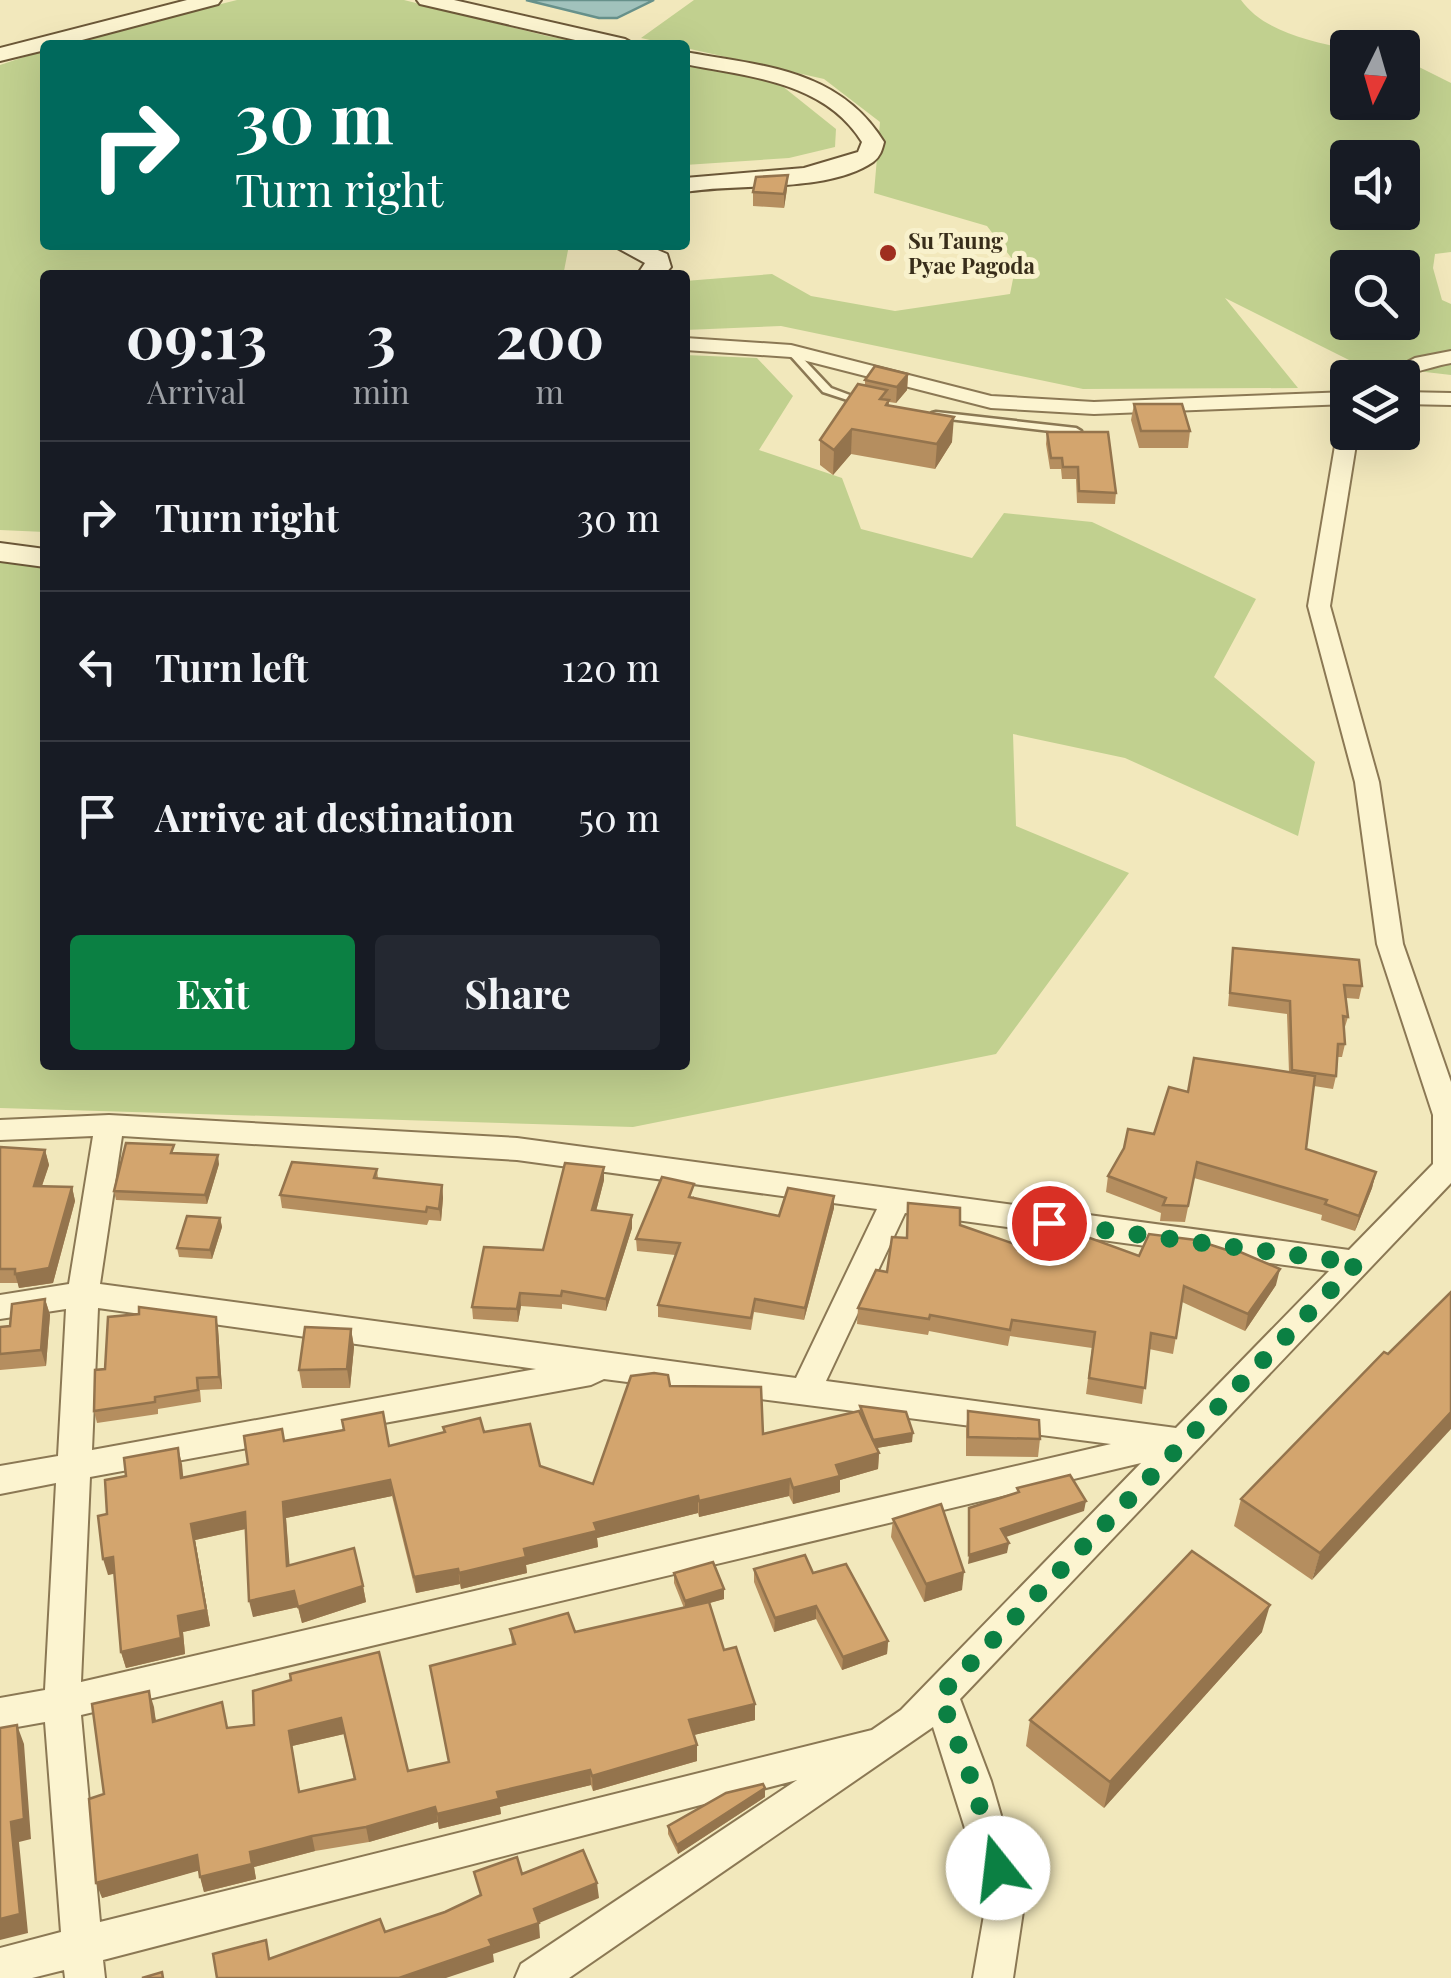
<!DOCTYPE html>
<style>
:root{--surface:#171b24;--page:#242831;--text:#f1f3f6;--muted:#9ea1a6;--line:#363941;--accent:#0b8043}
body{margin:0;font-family:"Playfair Display",serif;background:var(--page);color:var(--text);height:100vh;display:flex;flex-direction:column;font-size:38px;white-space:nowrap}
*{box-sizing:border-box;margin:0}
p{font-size:32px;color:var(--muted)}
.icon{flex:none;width:55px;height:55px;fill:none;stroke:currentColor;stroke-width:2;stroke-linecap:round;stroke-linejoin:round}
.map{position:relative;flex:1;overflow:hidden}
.side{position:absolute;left:40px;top:270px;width:650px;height:800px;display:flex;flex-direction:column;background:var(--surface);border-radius:10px;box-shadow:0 10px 40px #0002}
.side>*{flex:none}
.guide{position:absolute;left:40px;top:40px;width:650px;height:210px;border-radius:10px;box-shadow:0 10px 40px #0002;background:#00695c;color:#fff;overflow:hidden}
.needle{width:65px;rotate:185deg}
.fabs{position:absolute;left:1330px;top:30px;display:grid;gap:20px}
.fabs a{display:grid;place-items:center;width:90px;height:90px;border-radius:10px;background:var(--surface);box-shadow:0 10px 40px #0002;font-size:50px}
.pin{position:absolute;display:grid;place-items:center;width:85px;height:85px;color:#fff;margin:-42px;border:5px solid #fff;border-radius:50%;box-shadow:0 2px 10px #0007}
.me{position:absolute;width:110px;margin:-55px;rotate:344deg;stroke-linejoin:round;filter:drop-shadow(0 0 8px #0008)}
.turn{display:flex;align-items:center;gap:35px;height:210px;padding:0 30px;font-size:45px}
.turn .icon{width:130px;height:130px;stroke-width:2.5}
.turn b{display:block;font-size:70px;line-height:85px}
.eta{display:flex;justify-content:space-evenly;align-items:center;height:170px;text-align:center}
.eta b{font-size:60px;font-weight:700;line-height:70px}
.action{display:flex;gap:20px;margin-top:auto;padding:20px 30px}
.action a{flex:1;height:115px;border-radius:10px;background:var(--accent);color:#fff;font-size:40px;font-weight:700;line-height:115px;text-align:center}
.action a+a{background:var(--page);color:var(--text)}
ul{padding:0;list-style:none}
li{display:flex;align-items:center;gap:30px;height:150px;padding:0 30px;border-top:2px solid var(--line)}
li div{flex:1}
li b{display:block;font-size:38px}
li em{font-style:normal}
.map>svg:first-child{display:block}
.green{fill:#c1d08f;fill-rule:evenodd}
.water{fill:#a1c2bc;stroke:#67918b;stroke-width:2.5}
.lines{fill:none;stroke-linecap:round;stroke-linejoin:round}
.service-casing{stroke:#8b7854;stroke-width:5}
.minor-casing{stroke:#8b7854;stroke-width:4}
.secondary-casing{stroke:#6c5838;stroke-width:4}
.service{fill:#fcf4d0;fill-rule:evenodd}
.minor{fill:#fcf4d0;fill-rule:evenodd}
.secondary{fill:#fcf4d0;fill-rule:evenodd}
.wall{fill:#b58e5f;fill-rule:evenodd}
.shaded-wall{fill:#94744d}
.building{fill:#d3a56e;stroke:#94744d;stroke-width:2.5;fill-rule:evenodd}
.route{stroke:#0b8043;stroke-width:18;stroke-dasharray:0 32.4}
.poi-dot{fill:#9f2e1f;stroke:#f8f1cc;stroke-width:4}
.labels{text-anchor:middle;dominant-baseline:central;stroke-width:10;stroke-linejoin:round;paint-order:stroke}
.far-poi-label{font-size:22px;font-weight:bold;fill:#382d1a;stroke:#f8f1cc;text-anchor:start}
</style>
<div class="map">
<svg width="1451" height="1978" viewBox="0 0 1451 1978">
<rect width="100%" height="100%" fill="#f2e8bc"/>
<g class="green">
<polygon points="237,0 404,0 547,36 599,45 57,45"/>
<path d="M694,0H1241C1264,32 1311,41 1347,49L1348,102H1402L1403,60L1407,61L1451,83V252L1435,254L1433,268L1442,300L1451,304V375L1357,364L1225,298L1298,388L1083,389L781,326L685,330V281L772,274L811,296L895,311L1010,294L1016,264L987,226L874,193L880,122L824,79L641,38ZM1348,158H1402V212H1348ZM1348,268H1402V322H1348Z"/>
<polygon points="45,50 45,245 569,245 564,271 553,275 45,275 45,532 0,530 0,65"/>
<polygon points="685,61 781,85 836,129 835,147 789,158 685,165"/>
<polygon points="685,355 757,358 793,396 759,450 842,478 861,529 972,558 1004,513 1092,522 1256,599 1214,677 1315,762 1298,836 1125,758 1013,734 1016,826 1129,873 996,1054 633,1127 0,1108 0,560 45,569 45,1065 685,1065"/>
</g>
<polygon class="water" points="526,0 654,0 617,18 599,18"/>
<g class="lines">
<defs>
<g id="service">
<polygon points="788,349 794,349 831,388 871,403 866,406 823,392 788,353"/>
<polygon points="936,412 1076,428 1081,431 1076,434 932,417 932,413"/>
</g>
<g id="minor">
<polygon points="685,338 791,345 991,396 1094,402 1348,392 1348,404 1094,414 991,408 791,357 685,350"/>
<path d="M1451,351V363C1424,368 1404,378 1376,378L1415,358Z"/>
<polygon points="1402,392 1451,393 1451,405 1402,404"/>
<path d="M1348,422V432H1358L1330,606L1379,782L1403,944L1451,1082V1183L960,1699L991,1781L1025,1898L1013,1978H973L987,1898L933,1727L569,1978H515L521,1964L797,1780L103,1960L105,1978H65L64,1970L32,1978H0V1948L61,1932L45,1722L0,1730V1698L45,1690L56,1483L0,1494V1466L58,1456L66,1309L0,1319V1295L69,1284L93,1136L0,1140V1120L109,1115L517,1138L1349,1250L1433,1164V1115L1377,944L1355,782L1308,606L1338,428ZM122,1136L517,1160L877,1209L796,1378L100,1284ZM905,1213L1329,1271L1176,1428L826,1381ZM98,1308L536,1369L92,1450ZM604,1379L1111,1444L81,1682L90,1477L591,1385ZM1141,1463L901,1710L872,1730L100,1922L81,1715Z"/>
</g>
<g id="secondary">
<polygon points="187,0 221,0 218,4 63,45 45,45 45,50 0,61 0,48"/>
<polygon points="417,0 454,0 625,39 636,45 597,45 420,4"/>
<path d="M685,52C763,66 839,69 884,142C882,150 880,157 873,162C828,193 739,183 685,192V178L804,168L858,152L862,142C824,81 749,77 685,64Z"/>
<polygon points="612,245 646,245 667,254 671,267 664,275 637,275 645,263"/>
<polygon points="0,543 45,549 45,567 0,561"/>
</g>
</defs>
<use href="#service" class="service-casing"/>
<use href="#minor" class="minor-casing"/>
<use href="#secondary" class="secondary-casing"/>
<use href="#service" class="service"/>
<use href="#minor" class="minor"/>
<use href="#secondary" class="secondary"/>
</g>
<g class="wall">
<polygon points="787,189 784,208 753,206 753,192"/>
<polygon points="908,374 907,390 896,403 889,402 889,406 952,442 935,469 851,454 833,475 820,465 820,440 865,385 865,380"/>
<polygon points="1134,404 1190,431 1188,448 1139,448 1131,420"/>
<polygon points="1047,432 1116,493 1115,504 1077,503 1076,479 1062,479 1061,469 1050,469 1046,444"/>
<polygon points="1233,948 1362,986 1359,999 1346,998 1348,1017 1344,1030 1345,1044 1342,1057 1337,1057 1336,1076 1333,1089 1314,1086 1306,1149 1376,1172 1372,1188 1355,1231 1321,1220 1322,1215 1194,1178 1185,1222 1160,1221 1161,1213 1106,1192 1108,1176 1154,1134 1289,1072 1287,1014 1228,1006"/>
<polygon points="0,1147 45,1150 49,1165 42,1186 72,1187 75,1201 53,1283 19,1288 18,1283 0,1283"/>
<polygon points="219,1164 207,1204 116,1200 114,1191"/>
<polygon points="604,1167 604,1180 596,1211 632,1215 632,1228 606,1311 562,1304 562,1309 521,1306 518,1322 473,1319 472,1307 543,1250"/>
<polygon points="377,1169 378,1178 442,1185 443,1198 441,1221 429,1220 427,1225 282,1208 280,1195"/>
<polygon points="694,1196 694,1198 779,1216 834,1196 834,1208 804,1320 754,1312 751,1330 658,1317 658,1305 675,1255 637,1251 636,1239"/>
<polygon points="220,1218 222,1227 212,1259 179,1257 177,1248"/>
<polygon points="960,1225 1020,1246 1139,1256 1276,1285 1245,1331 1182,1302 1173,1354 1149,1349 1142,1404 1086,1394 1092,1348 1010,1336 1008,1346 929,1331 928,1335 857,1324 858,1308 887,1272 906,1238"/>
<polygon points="45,1299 50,1315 46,1366 0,1370 0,1327 10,1326"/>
<polygon points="216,1317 218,1328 222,1389 200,1390 201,1402 158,1409 158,1414 97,1423 94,1411 105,1369"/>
<polygon points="351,1329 354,1347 350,1388 302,1388 299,1370"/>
<polygon points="1384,1352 1312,1580 1234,1526 1241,1499"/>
<polygon points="670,1386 763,1434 860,1413 860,1406 912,1442 877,1448 879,1453 878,1469 840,1480 840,1492 793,1504 789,1496 699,1517 698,1513 597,1538 598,1547 526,1565 527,1573 461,1589 460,1584 416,1593 392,1496 286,1518 289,1565 363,1586 366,1602 302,1623 298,1607 253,1617 246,1529 195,1540 210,1626 183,1632 185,1654 126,1668 121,1652 115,1573 108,1575 107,1514 126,1476 178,1448 183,1478 248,1464 284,1441 389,1446 444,1432 443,1427 484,1432 540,1466 593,1484"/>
<polygon points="968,1411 1040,1439 1038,1457 966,1456 966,1429"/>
<polygon points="893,1519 962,1590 924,1602 891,1537"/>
<polygon points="754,1569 813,1573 888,1641 887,1654 842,1670 816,1619 774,1632 754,1582"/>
<path d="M674,1573L724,1599L709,1603L724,1650L755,1704V1720L694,1735L697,1761L593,1791L591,1785L500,1807L501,1814L439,1829L438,1822L369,1842L315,1851L254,1867L256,1879L204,1892L199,1870L102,1898L104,1794L149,1691L156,1721L228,1728L254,1725L291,1680L408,1771L448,1763L512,1644L510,1629L575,1632L684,1608L674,1583ZM344,1734L354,1779L300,1792L292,1746Z"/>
<polygon points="1262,1632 1104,1808 1026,1746 1030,1720"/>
<polygon points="765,1788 765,1797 678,1854 668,1834 668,1826"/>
</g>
<g class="shaded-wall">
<polygon points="788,175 787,189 784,208 784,194"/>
<polygon points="908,374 907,390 896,403 897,387"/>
<polygon points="954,417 952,442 935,469 937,444"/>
<polygon points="852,429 851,454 833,475 834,450"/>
<polygon points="45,1150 49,1165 37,1200 34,1186"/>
<polygon points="218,1155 219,1164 207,1204 205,1195"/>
<polygon points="604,1167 604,1180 593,1223 592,1210"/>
<polygon points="1376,1172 1372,1188 1355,1231 1359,1216"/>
<polygon points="442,1185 443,1198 441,1221 439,1209"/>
<polygon points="72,1187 75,1201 53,1283 19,1288 15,1274"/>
<polygon points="834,1196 834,1208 804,1320 805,1308"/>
<polygon points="632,1215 632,1228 606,1311 606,1299"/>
<polygon points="220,1218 222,1227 212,1259 210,1250"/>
<polygon points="1280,1269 1276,1285 1245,1331 1248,1314"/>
<polygon points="520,1293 521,1306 518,1322 517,1309"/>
<polygon points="45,1299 50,1315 46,1366 41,1350"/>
<polygon points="216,1317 218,1328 222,1389 219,1377"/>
<polygon points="351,1329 354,1347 350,1388 347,1369"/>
<polygon points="1451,1412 1451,1429 1312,1580 1320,1553"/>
<polygon points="913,1433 912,1442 871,1449 871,1440"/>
<polygon points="178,1448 182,1464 185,1494 181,1478"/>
<polygon points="879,1453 878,1469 840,1480 840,1492 793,1504 793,1488 836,1465"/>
<polygon points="790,1479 789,1496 699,1517 699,1501"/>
<polygon points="390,1480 392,1496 286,1518 291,1582 287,1566 283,1502"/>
<polygon points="698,1496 698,1513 597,1538 598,1547 526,1565 527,1573 461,1589 459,1573 594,1523"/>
<polygon points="1086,1501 1084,1511 1000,1539 1001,1529"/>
<polygon points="245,1512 249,1528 195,1540 210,1626 183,1632 185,1654 126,1668 121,1652 191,1524"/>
<polygon points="1009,1543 1007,1553 968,1564 969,1555"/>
<polygon points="113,1557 118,1573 108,1575 103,1559"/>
<polygon points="458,1569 460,1584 416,1593 414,1577"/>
<polygon points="964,1572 962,1590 924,1602 926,1584"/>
<polygon points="363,1586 366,1602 302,1623 298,1607"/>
<polygon points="724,1589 724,1599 685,1610 685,1601"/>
<polygon points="294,1591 298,1607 253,1617 249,1601"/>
<polygon points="1270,1605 1262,1632 1104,1808 1110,1782"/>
<polygon points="816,1606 816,1619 774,1632 775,1618"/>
<polygon points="888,1641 887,1654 842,1670 843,1657"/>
<polygon points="149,1691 154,1707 158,1737 153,1722"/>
<polygon points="755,1704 755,1720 690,1736 689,1720"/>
<polygon points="341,1718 344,1734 292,1746 302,1808 289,1731"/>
<polygon points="17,1725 24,1744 31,1839 19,1842 28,1933 0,1940 0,1919 11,1822"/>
<polygon points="697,1745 697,1761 593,1791 592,1776"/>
<polygon points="590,1770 591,1785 500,1807 501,1814 439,1829 437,1814 497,1792"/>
<polygon points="765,1788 765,1797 678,1854 677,1845"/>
<polygon points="435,1807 438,1822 369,1842 366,1827"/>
<polygon points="312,1836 315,1851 254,1867 256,1879 204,1892 200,1877 250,1852"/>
<polygon points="197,1855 201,1870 102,1898 96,1883"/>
<polygon points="597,1883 599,1898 539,1923 540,1938 493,1954 494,1962 446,1978 399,1978 489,1940 534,1909"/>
</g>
<g class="building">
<polygon points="788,175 784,194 753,192 756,177"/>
<polygon points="875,366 908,374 897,387 865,380"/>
<polygon points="858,384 887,390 880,399 889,400 886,405 954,417 937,444 852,429 834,450 820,440"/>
<polygon points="1134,404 1182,404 1190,431 1141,431"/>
<polygon points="1047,432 1108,432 1116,493 1079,491 1078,467 1063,467 1062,458 1051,458"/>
<polygon points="1233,948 1359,960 1362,986 1344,985 1348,1017 1343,1016 1345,1044 1338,1044 1336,1076 1292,1070 1290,1001 1230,993"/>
<polygon points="1194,1058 1315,1076 1306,1149 1376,1172 1359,1216 1325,1204 1327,1200 1197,1162 1188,1206 1163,1205 1166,1198 1108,1176 1124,1148 1128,1129 1154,1134 1169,1087 1188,1092"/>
<polygon points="126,1143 174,1145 171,1153 218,1155 205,1195 114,1191"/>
<polygon points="0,1147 45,1150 34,1186 72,1187 49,1268 15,1274 15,1269 0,1269"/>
<polygon points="292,1162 377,1169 374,1178 442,1185 439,1209 427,1207 426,1212 280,1195"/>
<polygon points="565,1163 604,1167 592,1210 632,1215 606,1299 562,1291 561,1296 520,1293 517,1309 472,1307 484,1247 543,1250"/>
<polygon points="662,1177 694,1184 689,1197 779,1216 788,1188 834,1196 805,1308 755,1299 751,1318 658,1305 680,1243 636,1239"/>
<polygon points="908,1203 960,1208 960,1225 1020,1246 1038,1219 1139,1256 1149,1234 1196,1240 1236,1253 1238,1251 1280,1269 1248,1314 1184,1286 1176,1338 1151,1333 1145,1388 1089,1378 1095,1332 1012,1320 1010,1330 930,1315 929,1319 858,1308 876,1270 887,1272 892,1237 907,1238"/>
<polygon points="187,1216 220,1218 210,1250 177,1248"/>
<polygon points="1451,1292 1451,1412 1320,1553 1241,1499 1384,1352 1388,1354"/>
<polygon points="45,1299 41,1350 0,1354 0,1327 10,1326 12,1304"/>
<polygon points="139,1307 216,1317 219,1377 197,1378 198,1390 155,1397 155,1402 94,1411 95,1370 105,1369 108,1317 139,1314"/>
<polygon points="305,1327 351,1329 347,1369 299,1370"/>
<polygon points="654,1373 668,1375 670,1386 761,1387 763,1434 859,1411 879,1453 836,1465 840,1476 793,1488 790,1479 699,1501 698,1496 594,1523 597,1531 524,1549 526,1557 459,1573 458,1569 414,1577 390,1480 283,1502 287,1566 354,1548 363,1586 298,1607 294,1591 249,1601 245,1512 191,1524 206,1610 178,1616 181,1638 121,1652 113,1557 103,1559 98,1516 107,1514 105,1480 126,1476 124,1458 178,1448 181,1478 248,1464 244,1436 282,1429 284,1441 344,1430 342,1420 383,1412 389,1446 445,1432 443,1427 480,1418 484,1432 530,1424 540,1466 593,1484 631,1376"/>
<polygon points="860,1406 906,1412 913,1433 873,1440"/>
<polygon points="968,1411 1039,1420 1040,1439 968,1437"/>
<polygon points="1070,1475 1086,1501 1001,1529 1009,1543 969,1555 969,1508 1019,1492 1017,1488"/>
<polygon points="941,1504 964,1572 926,1584 893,1519"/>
<polygon points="1192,1551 1270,1605 1110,1782 1030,1720"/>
<polygon points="805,1555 813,1573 846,1564 888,1641 843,1657 816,1606 775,1618 754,1569"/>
<polygon points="713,1562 724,1589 685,1601 674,1573"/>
<path d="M709,1602L724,1650L736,1647L755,1704L689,1720L697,1745L592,1776L590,1770L497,1792L499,1799L437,1814L435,1807L366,1827L312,1836L250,1852L252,1864L200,1877L197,1855L96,1883L89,1799L104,1794L92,1704L149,1691L153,1722L222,1702L227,1728L254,1725L253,1691L291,1680L290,1674L379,1652L408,1771L449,1762L430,1666L515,1644L510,1629L568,1613L575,1632ZM341,1718L355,1779L299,1792L289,1731Z"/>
<polygon points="17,1725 24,1819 11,1822 20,1914 0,1919 0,1728"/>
<polygon points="763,1784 765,1788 677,1845 668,1826 726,1793"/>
<polygon points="583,1850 597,1883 534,1909 539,1923 489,1940 492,1946 399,1978 217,1978 213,1954 266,1940 269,1959 380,1919 385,1932 445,1912 481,1895 474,1872 517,1857 522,1874"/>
<polygon points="162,1972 163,1978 142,1978"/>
</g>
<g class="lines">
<polyline class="route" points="998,1868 972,1781 940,1695 1357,1263 1049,1223"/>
</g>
<circle class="poi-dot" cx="888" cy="253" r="10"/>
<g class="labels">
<g class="far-poi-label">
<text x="908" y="240">Su Taung<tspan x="908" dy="25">Pyae Pagoda</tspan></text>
</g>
</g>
</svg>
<div class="fabs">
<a><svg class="needle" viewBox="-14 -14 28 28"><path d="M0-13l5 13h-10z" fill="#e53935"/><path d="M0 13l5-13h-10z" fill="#9ea1a6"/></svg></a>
<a><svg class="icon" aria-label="sound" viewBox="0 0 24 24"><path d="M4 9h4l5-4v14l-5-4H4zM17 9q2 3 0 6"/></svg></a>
<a><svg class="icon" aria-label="search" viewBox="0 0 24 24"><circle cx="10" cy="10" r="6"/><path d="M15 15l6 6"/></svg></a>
<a><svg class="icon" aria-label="layers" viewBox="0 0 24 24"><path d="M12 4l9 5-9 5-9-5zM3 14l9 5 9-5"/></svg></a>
</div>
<div class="pin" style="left:1049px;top:1223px;background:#d93025"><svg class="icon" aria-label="arrive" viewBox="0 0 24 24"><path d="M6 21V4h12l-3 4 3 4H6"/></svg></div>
<svg class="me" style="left:998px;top:1868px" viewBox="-20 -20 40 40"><circle r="19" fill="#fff"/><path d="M0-13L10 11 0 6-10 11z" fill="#0b8043"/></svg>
<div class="guide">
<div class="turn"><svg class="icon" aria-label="right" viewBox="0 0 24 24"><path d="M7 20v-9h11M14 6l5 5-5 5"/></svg><div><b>30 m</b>Turn right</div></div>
</div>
<section class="side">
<div class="eta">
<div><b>09:13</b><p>Arrival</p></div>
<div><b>3</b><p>min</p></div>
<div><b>200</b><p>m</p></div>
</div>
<ul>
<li><svg class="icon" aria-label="right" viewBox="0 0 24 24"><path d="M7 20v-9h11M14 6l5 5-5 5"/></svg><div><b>Turn right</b></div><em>30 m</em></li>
<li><svg class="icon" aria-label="left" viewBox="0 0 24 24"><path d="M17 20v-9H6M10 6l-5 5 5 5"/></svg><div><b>Turn left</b></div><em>120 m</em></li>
<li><svg class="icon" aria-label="arrive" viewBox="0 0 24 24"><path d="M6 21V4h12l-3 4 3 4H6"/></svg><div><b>Arrive at destination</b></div><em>50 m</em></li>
</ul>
<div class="action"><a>Exit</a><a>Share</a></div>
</section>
</div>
